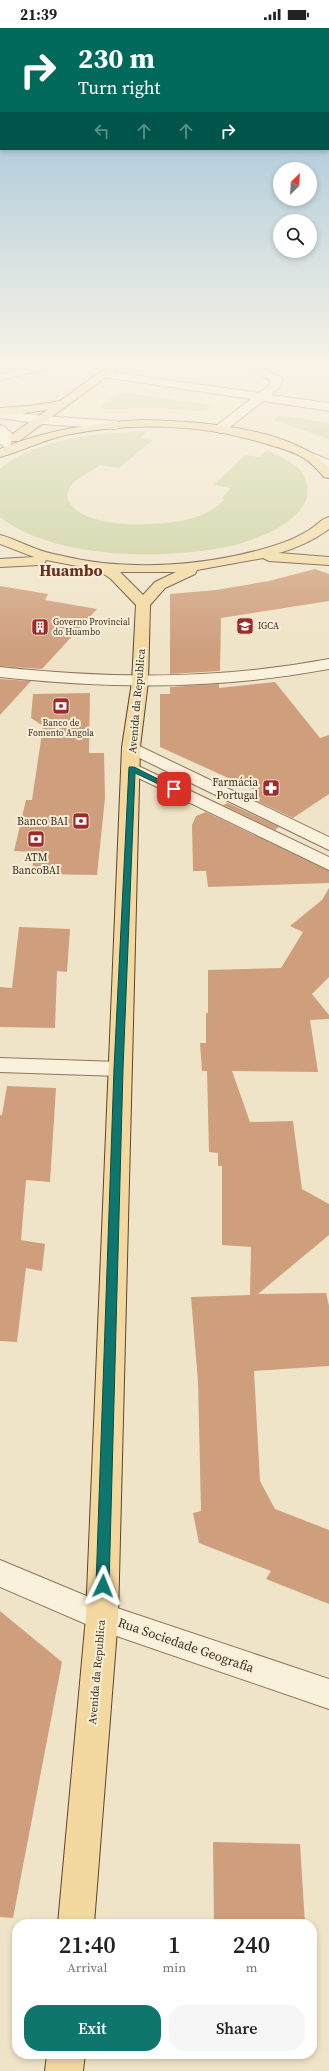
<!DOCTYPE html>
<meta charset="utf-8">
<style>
:root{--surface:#fff;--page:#f6f6f6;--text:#222;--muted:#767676;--accent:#0f766e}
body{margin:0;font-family:"Source Serif 4",serif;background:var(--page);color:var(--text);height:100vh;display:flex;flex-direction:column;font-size:15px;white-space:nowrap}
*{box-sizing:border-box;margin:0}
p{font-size:13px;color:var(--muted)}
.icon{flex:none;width:22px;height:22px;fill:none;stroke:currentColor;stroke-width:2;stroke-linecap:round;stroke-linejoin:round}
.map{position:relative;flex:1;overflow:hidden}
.panel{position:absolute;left:12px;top:1891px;width:305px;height:140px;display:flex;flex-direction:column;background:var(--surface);border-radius:16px;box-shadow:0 2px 6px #0003}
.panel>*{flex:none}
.top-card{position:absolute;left:0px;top:0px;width:329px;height:122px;box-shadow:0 2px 6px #0003;background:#00695c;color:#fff;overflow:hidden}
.needle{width:26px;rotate:24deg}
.tools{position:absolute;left:273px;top:134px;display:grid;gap:8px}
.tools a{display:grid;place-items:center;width:44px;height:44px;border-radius:50%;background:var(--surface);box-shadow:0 2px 6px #0003;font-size:20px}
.pin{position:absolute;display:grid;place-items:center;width:34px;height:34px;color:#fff;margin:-17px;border-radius:8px;box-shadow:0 2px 6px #0006}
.me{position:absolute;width:44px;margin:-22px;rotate:2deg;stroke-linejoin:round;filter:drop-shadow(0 0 3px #0008)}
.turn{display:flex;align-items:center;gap:14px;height:84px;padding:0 12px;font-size:18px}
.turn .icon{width:52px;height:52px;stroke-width:2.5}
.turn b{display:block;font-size:28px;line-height:34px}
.lanes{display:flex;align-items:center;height:38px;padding:0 12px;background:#0003;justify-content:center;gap:20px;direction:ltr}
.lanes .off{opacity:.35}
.eta{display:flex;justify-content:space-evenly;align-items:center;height:68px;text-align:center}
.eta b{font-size:24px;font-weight:600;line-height:28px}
.primary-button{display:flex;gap:8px;margin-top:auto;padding:8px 12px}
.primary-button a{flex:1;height:46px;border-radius:16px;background:var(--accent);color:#fff;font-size:16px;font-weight:600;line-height:46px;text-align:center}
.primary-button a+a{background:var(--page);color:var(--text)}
.status{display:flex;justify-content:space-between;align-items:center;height:28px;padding:0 20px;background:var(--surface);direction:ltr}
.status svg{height:11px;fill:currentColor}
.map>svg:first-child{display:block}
.green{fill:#c9cf9b}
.building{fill:#cf9f7d}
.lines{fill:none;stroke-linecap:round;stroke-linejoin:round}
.minor-casing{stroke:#8d765c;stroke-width:2}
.major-casing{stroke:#5b4430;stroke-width:2}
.minor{fill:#faf1dc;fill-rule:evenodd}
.major{fill:#f3d9a0;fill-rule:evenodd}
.route{fill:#0f766e;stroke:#0a4d48}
.labels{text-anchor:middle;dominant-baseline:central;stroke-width:4;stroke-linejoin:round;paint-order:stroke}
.far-poi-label{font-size:9px;fill:#3d2e20;stroke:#f7eed8;text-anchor:start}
.street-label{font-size:11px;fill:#3d2e20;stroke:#f7eed8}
.poi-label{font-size:11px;fill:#3d2e20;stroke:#f7eed8;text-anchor:end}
.near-street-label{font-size:13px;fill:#3d2e20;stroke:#f7eed8}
.far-town-label{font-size:16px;font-weight:bold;fill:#6b2e1e;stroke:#f7eed8}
</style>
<div class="status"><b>21:39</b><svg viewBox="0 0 49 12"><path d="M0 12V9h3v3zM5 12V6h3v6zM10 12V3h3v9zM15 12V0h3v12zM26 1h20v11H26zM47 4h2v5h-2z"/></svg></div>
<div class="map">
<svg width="329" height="2043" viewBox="0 0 329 2043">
<rect width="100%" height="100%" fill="#f0e4c8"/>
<g class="green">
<polygon points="127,365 205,376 210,379 206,382 201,383 158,380 107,381 100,379 117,366"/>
<polygon points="286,388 329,395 329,411 273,392 277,389"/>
<path d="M148,403L140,410L153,412L119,440L100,437C91,445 73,450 68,463C66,470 69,474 73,479C94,501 158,498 185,492C202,488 213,483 225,471L222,470L231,460L214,457L245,427L259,429L267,422C279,428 292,433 301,443C329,485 261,511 231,518C166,532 54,532 0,489V441C37,409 102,405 148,403Z"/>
</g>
<g class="building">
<polygon points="315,541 329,546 329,573 221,590 220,643 170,646 170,566 216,562 269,553"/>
<polygon points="0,558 48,566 45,572 97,581 42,641 0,638"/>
<polygon points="0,651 31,653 0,687"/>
<polygon points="275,654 320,710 329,707 329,766 293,790 246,768 257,763 160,719 160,666 170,666 170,659 219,656 219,660"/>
<polygon points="90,665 89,725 104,725 105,770 97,847 32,846 34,824 14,823 26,772 32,772 43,698 31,690 33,666"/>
<polygon points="228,775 279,799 275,802 223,777"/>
<polygon points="206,784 329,843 329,855 208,859 206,843 193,843 192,797 196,788"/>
<polygon points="329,860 329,949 312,966 329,987 329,991 310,992 318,1044 232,1043 250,1094 293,1093 302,1161 329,1176 329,1207 258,1266 326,1265 329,1278 329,1338 254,1343 260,1453 275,1481 329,1502 329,1576 266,1551 271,1543 199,1515 193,1485 201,1483 198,1354 191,1269 250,1267 251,1219 222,1217 222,1138 218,1138 218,1125 209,1124 207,1043 202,1043 200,1015 206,1015 206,985 208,985 208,942 281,940 303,904 290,898 322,872"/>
<polygon points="19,899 70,901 67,944 57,943 55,1000 0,999 0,959 12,960"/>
<polygon points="7,1058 56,1060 50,1154 26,1152 21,1212 45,1216 42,1243 26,1240 17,1314 0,1313 0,1087 2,1087"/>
<polygon points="0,1583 62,1634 13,1890 0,1889"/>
<polygon points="213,1814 300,1816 305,1896 214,1896"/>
</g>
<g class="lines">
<defs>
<g id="minor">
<polygon points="46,335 66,335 65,337 0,352 0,346"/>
<polygon points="239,335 253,335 280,349 282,351 281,358 271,367 329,375 329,383 263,373 224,404 220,405 214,401 216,398 251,371 104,349 98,346 104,343 259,365 270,357 270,352"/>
<polygon points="0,382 42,388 117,393 123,397 117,401 42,396 0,390"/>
<polygon points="0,397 4,398 13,407 10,419 6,420 0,416"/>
<polygon points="309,424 329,432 329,440 305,431 303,428"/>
<path d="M329,631V641C216,662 114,661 0,649V639C112,651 218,652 329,631Z"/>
<polygon points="131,714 329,809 329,822 125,723 122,719 125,715"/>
<polygon points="132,735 329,829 329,842 126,744 123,740 126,736"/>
<polygon points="0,1030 119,1034 127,1036 130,1041 127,1046 119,1048 0,1044"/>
<polygon points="0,1532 108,1577 329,1651 329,1681 102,1603 0,1559"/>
</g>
<g id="major">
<polygon points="113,335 125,335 19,413 11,413 9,410 11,407 47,382 0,388 0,380 29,378 60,373"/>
<path d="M142,392C196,393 290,399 329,439V450L324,449C317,441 311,434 302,429C292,423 281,420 270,417C206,396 133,393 66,407C43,412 22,423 0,429V421C46,402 93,395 142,392Z"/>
<path d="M329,489V501C314,512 297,520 279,525L329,529V537L269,533L263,530L197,542L195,546L165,560L150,577L148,654L140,719L118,1589L94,1896H58L86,1589L122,719L132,654L136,577L111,551L98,542L46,532L44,536L39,537L0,539V531L34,529L0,516V507C12,510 23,516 34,520C43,524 53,526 63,528C128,544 209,538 273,518C286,514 298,509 309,502C316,498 321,491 329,489ZM120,544H176L155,554L143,567Z"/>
<polygon points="47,2026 85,2026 83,2043 45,2043"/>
</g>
</defs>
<use href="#minor" class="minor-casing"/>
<use href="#major" class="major-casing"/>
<use href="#minor" class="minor"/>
<use href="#major" class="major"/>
</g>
<linearGradient id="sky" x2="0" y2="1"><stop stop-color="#8fbad6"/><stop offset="0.54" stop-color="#f8f3e6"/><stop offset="1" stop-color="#f8f3e6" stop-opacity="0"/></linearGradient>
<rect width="329" height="621" fill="url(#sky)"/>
<polygon class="route" points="129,739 134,739 178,761 171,762 135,745 123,1041 109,1558 107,1561 103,1563 98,1561 96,1558 114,1041"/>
<defs>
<symbol id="university-square" viewBox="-11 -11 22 22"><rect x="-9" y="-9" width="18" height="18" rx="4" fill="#9e2a2b" stroke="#f7eed8"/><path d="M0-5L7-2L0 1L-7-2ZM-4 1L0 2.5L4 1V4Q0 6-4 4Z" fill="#fff"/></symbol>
<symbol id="building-square" viewBox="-11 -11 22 22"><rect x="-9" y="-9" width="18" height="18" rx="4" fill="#9e2a2b" stroke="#f7eed8"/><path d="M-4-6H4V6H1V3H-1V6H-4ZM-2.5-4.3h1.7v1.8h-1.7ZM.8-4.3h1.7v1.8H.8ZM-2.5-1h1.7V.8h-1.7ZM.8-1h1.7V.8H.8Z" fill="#fff"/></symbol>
<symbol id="bank-square" viewBox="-11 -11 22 22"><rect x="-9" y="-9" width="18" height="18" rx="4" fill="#9e2a2b" stroke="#f7eed8"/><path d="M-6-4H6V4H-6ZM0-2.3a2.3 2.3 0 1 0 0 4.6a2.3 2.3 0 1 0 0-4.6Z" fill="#fff"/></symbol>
<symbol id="pharmacy-square" viewBox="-11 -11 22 22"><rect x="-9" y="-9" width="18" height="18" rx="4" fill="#9e2a2b" stroke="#f7eed8"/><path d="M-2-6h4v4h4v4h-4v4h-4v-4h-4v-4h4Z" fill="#fff"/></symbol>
</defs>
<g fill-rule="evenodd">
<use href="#university-square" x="235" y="588" width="20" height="20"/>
<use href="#building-square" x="30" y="589" width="20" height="20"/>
<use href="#bank-square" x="51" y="668" width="20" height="20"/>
<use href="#pharmacy-square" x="261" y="750" width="20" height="20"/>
<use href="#bank-square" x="71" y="783" width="20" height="20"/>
<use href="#bank-square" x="26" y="801" width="20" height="20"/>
</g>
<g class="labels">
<g class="far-poi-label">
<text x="53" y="594">Governo Provincial<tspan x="53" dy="10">do Huambo</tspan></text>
<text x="258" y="598">IGCA</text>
<text x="61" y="695" text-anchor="middle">Banco de<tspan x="61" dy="10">Fomento Angola</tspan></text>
</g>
<g class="street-label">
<text transform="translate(137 673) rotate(-85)">Avenida da Republica</text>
<text transform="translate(97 1644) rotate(-85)">Avenida da Republica</text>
</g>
<g class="poi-label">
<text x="258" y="754">Farmácia<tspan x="258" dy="13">Portugal</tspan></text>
<text x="68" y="793">Banco BAI</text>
<text x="36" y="829" text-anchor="middle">ATM<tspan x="36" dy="13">BancoBAI</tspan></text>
</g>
<g class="near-street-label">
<text transform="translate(186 1617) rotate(19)">Rua Sociedade Geografia</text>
</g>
<g class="far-town-label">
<text x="71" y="542">Huambo</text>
</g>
</g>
</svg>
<div class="tools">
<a><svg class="needle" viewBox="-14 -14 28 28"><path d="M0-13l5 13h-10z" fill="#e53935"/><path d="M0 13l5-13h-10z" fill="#767676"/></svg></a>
<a><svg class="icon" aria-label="search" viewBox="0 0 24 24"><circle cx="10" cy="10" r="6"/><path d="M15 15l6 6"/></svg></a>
</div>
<div class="pin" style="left:174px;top:761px;background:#d93025"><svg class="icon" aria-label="arrive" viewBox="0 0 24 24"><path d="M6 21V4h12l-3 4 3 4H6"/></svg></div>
<svg class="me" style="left:103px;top:1558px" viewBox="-20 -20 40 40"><path d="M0-17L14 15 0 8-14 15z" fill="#0f766e" stroke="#fff" stroke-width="4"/></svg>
<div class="top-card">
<div class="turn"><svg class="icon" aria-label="right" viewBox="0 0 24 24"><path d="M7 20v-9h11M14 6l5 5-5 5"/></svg><div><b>230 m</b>Turn right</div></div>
<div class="lanes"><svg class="icon off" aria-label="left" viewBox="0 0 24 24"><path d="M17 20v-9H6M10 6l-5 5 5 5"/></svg><svg class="icon off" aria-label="ahead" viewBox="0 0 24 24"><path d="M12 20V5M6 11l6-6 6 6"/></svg><svg class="icon off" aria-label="ahead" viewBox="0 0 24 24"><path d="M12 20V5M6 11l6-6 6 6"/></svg><svg class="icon" aria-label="right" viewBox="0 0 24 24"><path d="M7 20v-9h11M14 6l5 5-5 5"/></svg></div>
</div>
<section class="panel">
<div class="eta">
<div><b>21:40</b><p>Arrival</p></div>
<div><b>1</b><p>min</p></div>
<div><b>240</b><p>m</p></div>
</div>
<div class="primary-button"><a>Exit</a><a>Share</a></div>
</section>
</div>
